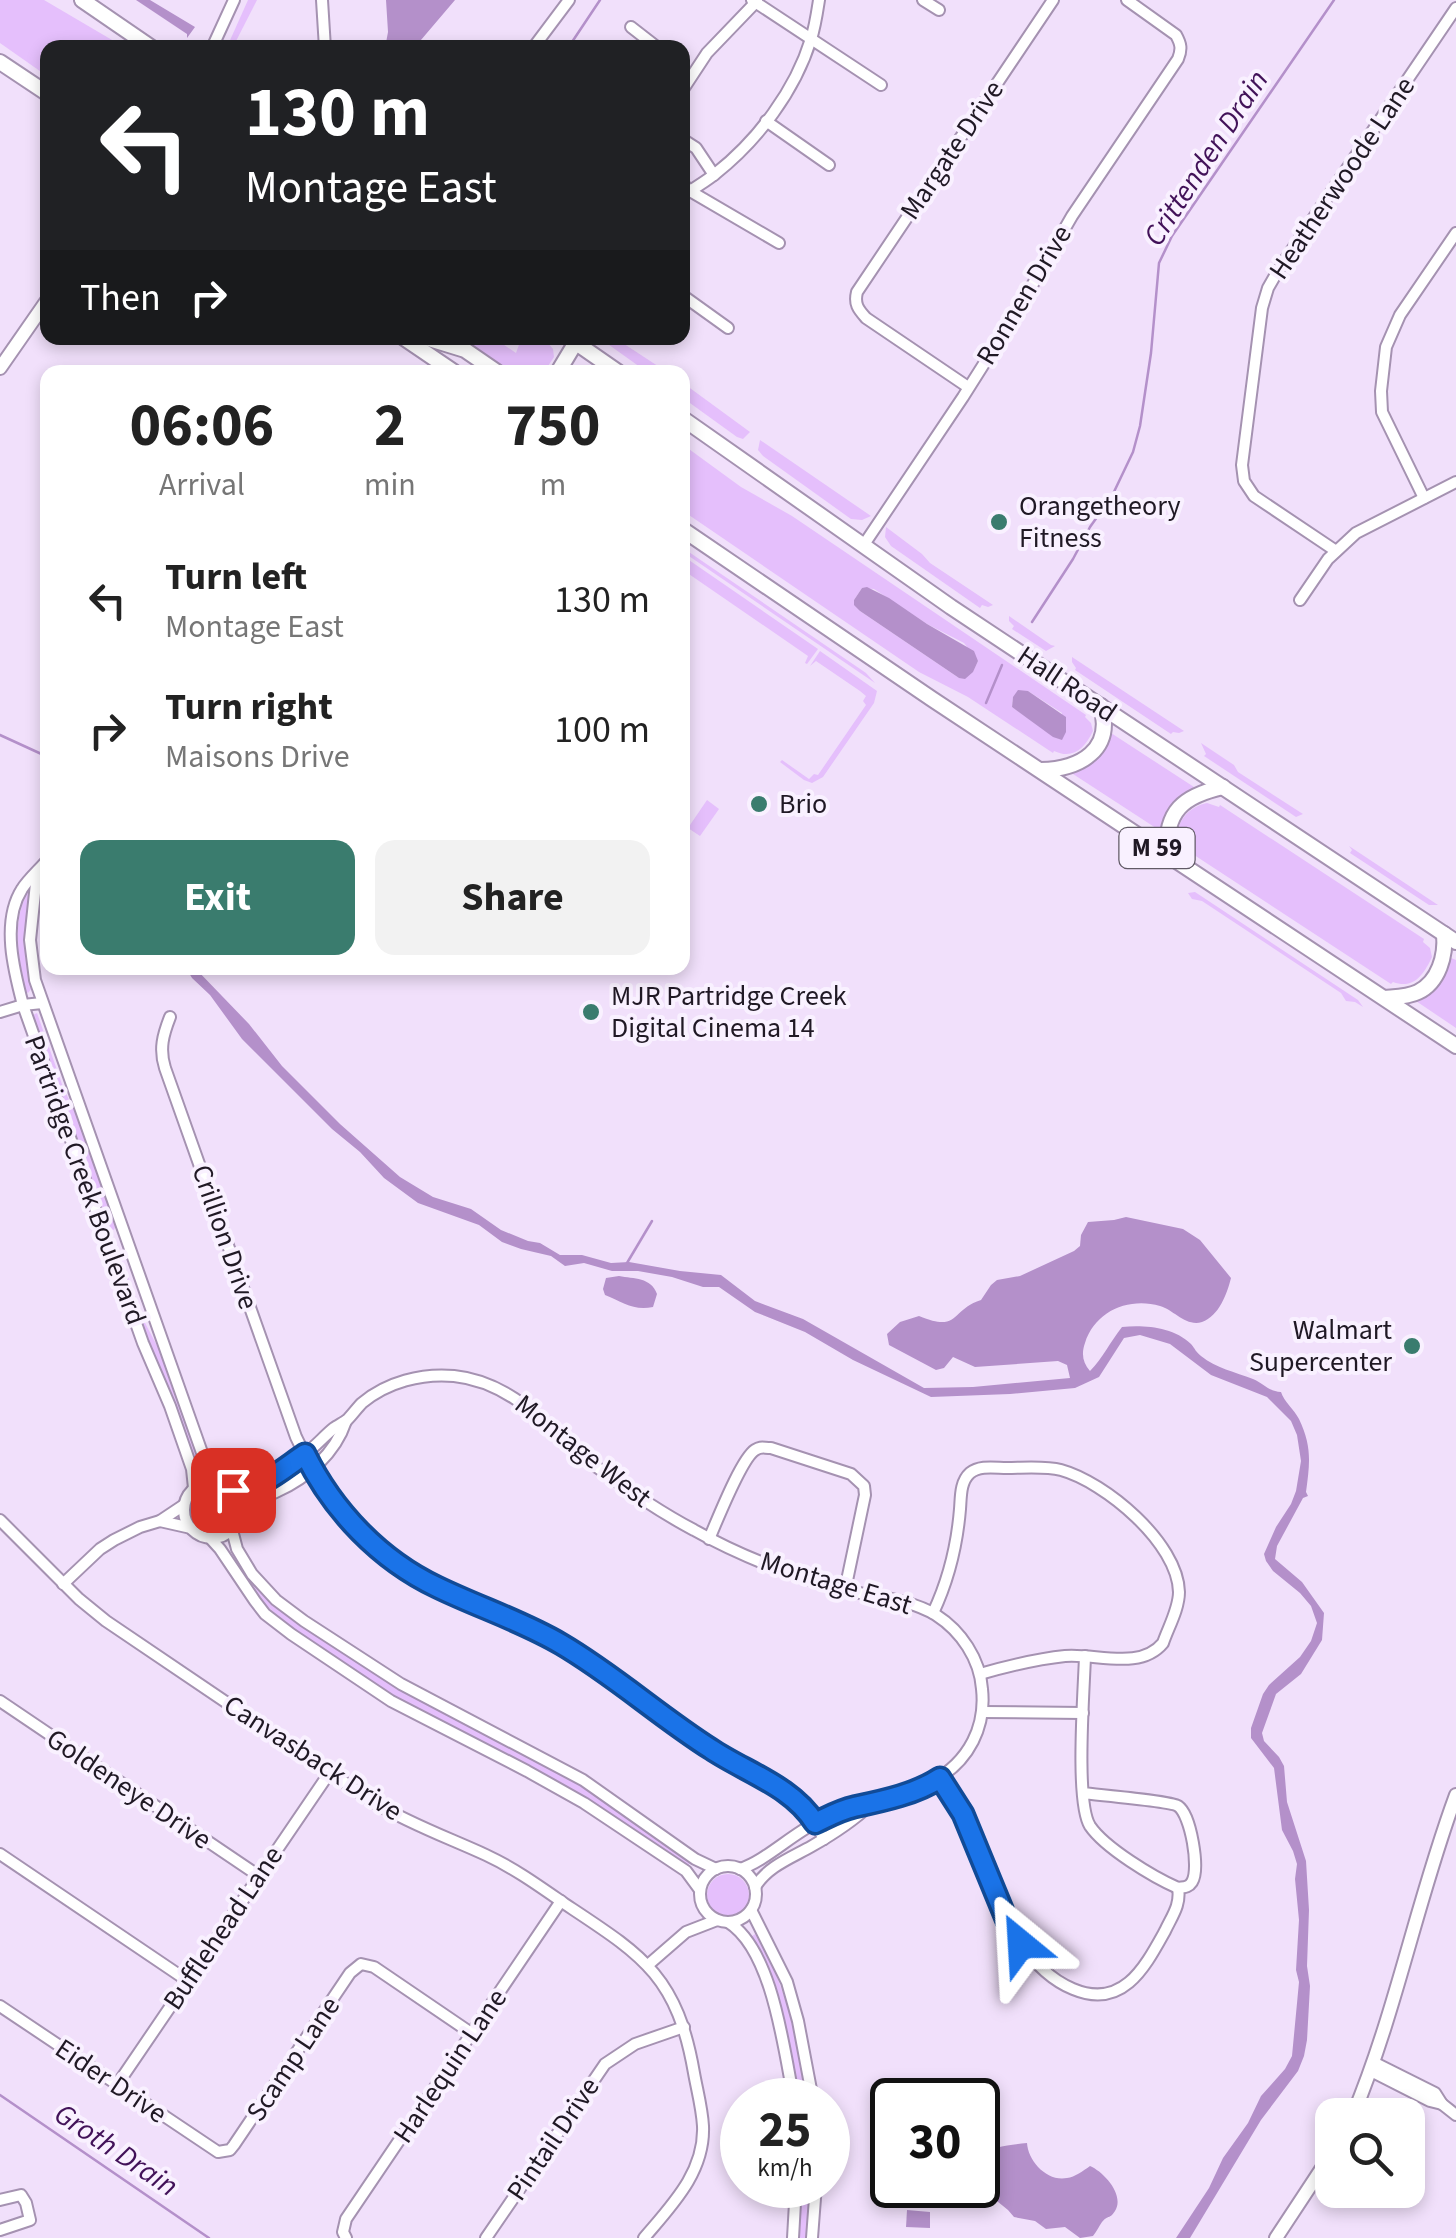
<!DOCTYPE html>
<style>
:root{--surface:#fff;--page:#f2f2f2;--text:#222;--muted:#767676;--accent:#3a7c6e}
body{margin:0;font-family:"Source Sans 3",sans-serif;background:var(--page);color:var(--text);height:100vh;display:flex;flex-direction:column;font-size:38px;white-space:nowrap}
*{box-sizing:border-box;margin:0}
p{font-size:32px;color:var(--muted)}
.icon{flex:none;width:55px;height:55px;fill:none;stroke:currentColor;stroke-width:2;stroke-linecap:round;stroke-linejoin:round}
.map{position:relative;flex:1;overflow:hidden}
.details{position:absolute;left:40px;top:365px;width:650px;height:610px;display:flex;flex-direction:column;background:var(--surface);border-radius:20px;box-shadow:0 5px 15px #0003}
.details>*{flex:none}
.hud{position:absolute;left:40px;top:40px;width:650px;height:305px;border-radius:20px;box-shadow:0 5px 15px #0003;background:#202124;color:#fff;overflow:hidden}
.controls{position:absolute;left:1315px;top:2098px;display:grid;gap:20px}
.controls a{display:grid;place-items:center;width:110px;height:110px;border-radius:20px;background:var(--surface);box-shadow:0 5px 15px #0003;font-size:50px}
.speed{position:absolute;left:720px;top:2078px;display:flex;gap:20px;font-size:50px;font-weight:700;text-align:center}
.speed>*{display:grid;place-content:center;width:130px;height:130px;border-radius:50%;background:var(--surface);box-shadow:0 5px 15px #0003;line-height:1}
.speed small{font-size:25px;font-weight:400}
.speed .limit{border:5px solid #111;border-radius:15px;background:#fff;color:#111}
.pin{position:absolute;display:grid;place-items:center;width:85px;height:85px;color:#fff;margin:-42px;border-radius:20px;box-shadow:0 5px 15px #0006}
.me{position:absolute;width:110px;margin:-55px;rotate:333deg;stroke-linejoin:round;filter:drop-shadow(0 0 8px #0008)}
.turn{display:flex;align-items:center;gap:35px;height:210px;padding:0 40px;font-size:45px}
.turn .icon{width:130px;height:130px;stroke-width:2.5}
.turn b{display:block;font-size:70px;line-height:85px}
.then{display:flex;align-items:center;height:95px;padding:0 40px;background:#0003;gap:20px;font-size:38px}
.eta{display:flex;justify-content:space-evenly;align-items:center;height:170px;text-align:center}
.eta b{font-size:60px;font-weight:700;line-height:70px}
.cta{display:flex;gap:20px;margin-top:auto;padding:20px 40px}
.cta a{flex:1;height:115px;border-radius:20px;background:var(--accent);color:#fff;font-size:40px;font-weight:700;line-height:115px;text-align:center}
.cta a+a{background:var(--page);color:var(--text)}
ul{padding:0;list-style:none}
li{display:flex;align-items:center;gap:30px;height:130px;padding:0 40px}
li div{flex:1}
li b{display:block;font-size:38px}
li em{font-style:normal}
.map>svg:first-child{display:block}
.green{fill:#e5bffc;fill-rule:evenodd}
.water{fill:#b490ca}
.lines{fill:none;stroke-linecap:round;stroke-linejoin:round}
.stream{stroke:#b490ca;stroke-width:2.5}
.minor-casing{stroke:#a592b1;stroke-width:14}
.major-casing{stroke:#a592b1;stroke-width:16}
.highway-casing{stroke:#a592b1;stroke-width:18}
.minor{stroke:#fff;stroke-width:10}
.major{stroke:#fff;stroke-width:12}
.highway{stroke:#fff;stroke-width:14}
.route-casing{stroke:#114b97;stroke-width:25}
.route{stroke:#1a73e8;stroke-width:18}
.poi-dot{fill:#3a7c6e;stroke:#f9f1ff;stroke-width:4}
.labels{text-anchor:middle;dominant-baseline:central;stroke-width:8;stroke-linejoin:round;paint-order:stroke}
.shield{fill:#f9f1ff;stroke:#615a66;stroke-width:2.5}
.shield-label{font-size:25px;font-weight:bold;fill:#201925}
.street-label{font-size:28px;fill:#201925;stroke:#f9f1ff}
.poi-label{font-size:28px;fill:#201925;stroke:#f9f1ff;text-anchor:start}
.water-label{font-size:30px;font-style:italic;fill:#421259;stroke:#f9f1ff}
</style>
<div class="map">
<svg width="1456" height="2238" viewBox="0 0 1456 2238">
<rect width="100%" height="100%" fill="#f1e0fb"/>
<g class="green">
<polygon points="0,0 44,0 124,47 48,48 47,76 0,43"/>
<polygon points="248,0 257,0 233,47 227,47"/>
<polygon points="457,338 494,338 516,353 520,342 513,338 545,338 549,341 548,343 553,349 554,357 544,372 508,372"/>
<polygon points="608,338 615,338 667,372 647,372 605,342"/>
<polygon points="683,383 750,432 743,439 737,437 683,398"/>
<polygon points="760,440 871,516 862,520 851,519 763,456 758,450"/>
<path d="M682,444L741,487L792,516L1086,715L1085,717L1091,723L1093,731C1085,748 1073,760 1054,751L1053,753L968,697L919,672L683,511ZM862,588L874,589L927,624L964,643L978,661L974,669L959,678L860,611L854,600ZM1028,691L1062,713L1059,739L1012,707L1013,697Z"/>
<polygon points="886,527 922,554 930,563 993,605 988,607 982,605 980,608 891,546 885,537"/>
<polygon points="683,548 866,673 875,683 683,552"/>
<polygon points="683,556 818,649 807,664 805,663 808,656 683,570"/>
<polygon points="1009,616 1051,645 1055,646 1046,651 1012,629 1014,626 1009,621"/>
<polygon points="820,651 877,691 874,703 823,777 812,783 804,780 780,762 782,760 809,779 814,774 818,775 866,705 863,701 866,696 860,691 816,661 810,666"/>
<polygon points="1072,657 1184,731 1179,733 1173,732 1171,734 1075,670 1076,668 1072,662"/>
<path d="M1111,733L1194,787L1175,801L1159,830L1073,774V772C1094,766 1103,752 1111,733Z"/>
<polygon points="1201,743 1234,765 1238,772 1303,814 1296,817 1204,756 1206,754"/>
<polygon points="707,800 719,809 700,836 688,828"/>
<path d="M1207,803L1219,807L1220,805L1424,939L1423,942L1430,948L1432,957C1424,974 1414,990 1393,982L1391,984L1185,849L1186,846L1178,838C1176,821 1190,806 1207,803Z"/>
<polygon points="1349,846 1438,905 1429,905 1350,853 1352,850"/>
<path d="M29,890L31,892C24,925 25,955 32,988L28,993L24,990C16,957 12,919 29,890Z"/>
<polygon points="1195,892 1358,1000 1363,1007 1355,1002 1346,1001 1341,993 1202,901 1192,899 1188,893"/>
<polygon points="1451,958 1456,960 1456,1028 1416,1001 1433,990"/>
<polygon points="37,1013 63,1087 81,1125 116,1225 114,1230 108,1228 33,1015"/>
<polygon points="119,1257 121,1257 144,1321 164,1359 201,1464 196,1465 178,1412 148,1339"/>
<circle cx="213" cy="1510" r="21"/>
<polygon points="233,1553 252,1583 288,1616 393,1686 579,1783 690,1863 688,1866 585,1798 553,1779 393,1696 289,1627 260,1599 230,1555"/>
<circle cx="728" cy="1895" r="21"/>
<path d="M755,1934C789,1989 796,2038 808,2100H799C789,2048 782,1981 751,1937Z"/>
<polygon points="882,2154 892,2155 892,2185 901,2185 900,2194 879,2193"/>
<polygon points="802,2185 811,2185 807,2238 798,2238"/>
</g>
<g class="water">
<polygon points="136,0 150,0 195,27 187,38 187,34"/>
<polygon points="386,0 455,0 415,47 385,48 388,32"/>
<polygon points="867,587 889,598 927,624 974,651 978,661 973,672 965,679 959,678 860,611 854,605 854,600 862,588"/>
<polygon points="1018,690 1028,691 1066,717 1066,732 1062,740 1053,737 1012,707 1013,697"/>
<path d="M186,968H195L249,1024L282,1066L340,1124L400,1177L433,1197L471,1209L501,1230L528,1241L540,1243L560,1255H582L611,1263L629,1262L680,1271L721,1275L755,1301L803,1319L924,1388L973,1387L1070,1378L1067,1365L1058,1361L975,1367L953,1357L944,1368L936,1370L889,1345L887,1334L900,1322L919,1316C960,1333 950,1310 981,1300L991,1285L997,1280L1020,1276L1074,1251L1080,1246L1081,1235L1088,1222L1114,1220L1126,1217L1183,1229L1200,1240L1231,1278C1227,1294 1219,1316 1202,1322C1186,1327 1174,1310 1160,1306C1129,1297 1095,1311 1085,1343C1081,1354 1083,1363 1090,1371C1103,1358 1110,1342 1122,1327C1145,1325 1173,1327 1191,1344C1196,1350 1195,1351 1201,1356C1216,1368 1235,1372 1253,1379C1264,1384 1270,1392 1281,1392C1284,1402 1294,1409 1299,1419C1312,1446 1310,1463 1306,1492L1308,1496L1303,1498L1277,1546L1275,1559L1302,1582L1324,1613L1322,1640L1301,1674L1276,1694L1262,1733L1264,1741L1279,1757L1284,1766L1287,1802L1306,1861L1309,1910L1307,1966L1310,1986L1307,2040L1304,2056L1298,2071L1261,2120L1190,2238H1176L1209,2188L1223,2158L1248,2123L1261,2096L1285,2069L1292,2056L1299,1982L1296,1970L1299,1920L1295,1879L1297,1864L1293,1851L1282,1830L1274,1768L1251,1738V1728L1263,1694L1269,1685L1300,1657L1311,1641L1317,1623L1311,1606L1300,1593L1273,1571L1266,1561L1264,1554L1276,1527L1291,1504L1296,1491L1301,1461L1297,1435L1291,1421L1267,1397L1211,1375L1170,1344L1140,1335L1124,1338L1099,1377L1075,1388L1010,1394L931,1397L853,1360L805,1332L755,1312L719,1287H703L672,1277L638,1271H612L584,1263L565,1266L551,1256L521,1249L502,1242L479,1225L418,1203L384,1178L360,1152L332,1129L242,1039L210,995L192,978Z"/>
<path d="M619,1276C634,1279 651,1277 657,1294L653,1307C633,1311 623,1302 605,1295L603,1289L606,1278Z"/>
<path d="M1027,2143C1028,2161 1047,2182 1067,2178C1075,2177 1083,2171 1090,2166C1104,2172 1125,2195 1115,2211C1109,2220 1109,2214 1102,2222C1099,2226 1097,2231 1093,2236L1080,2238L1065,2227L1046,2229L1035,2221L1014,2217L1008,2210L987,2193V2182L978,2176V2157C991,2146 1010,2145 1027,2143Z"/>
<polygon points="907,2210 930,2212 930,2228 906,2227"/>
</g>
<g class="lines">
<g class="stream">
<polyline points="568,48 600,0"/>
<polyline points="1032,622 1073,559 1090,527 1112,496 1133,452 1140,426 1151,353 1159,263 1172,236 1334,0"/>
<polyline points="986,703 1002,665"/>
<polyline points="0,735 48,757"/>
<polyline points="627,1263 652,1221"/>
<polyline points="0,2095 209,2238"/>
</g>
<defs>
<g id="minor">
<polyline points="322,0 325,48"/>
<polyline points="752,0 881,85"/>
<polyline points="923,0 939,10"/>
<polyline points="631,27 658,48"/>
<polyline points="212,48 234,0"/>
<polyline points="533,48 569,0"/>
<polyline points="682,91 707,53 757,1"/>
<polyline points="766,121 829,165"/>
<polyline points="682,139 696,148 714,175"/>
<polyline points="682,183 690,191 779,243"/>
<path d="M682,196C693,189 705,182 715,174C758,140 795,91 811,39C815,27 817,13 819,0"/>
<polyline points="682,295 728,328"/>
<path d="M968,387L866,318C858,309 854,304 857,292L1053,0"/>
<polyline points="1424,498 1382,412 1381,391 1386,347 1400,315 1456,233"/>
<path d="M863,546L963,397L1018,310L1072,216L1178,59C1182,49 1181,44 1176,35L1127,0"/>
<polyline points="1336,551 1254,496 1244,481 1242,465 1262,308 1268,288 1279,269 1456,8"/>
<polyline points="1300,600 1328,559 1356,533 1456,482"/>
<path d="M48,859C40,869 28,879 22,889C1,922 14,971 23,1005L143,1343L170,1406L192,1469L194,1488"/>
<polyline points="37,874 30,940 35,980 206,1464 217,1482"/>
<polyline points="0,1012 23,1005 42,1003"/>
<path d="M170,1017C163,1035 159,1049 165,1068L296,1437C328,1505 377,1561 447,1592C486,1610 527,1623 564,1646C617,1677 662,1718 713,1751C742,1769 779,1782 803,1807C812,1816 818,1828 824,1839"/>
<circle cx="212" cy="1510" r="28"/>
<path d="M233,1490C249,1491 261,1483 274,1475C285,1468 296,1461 306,1453C316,1446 324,1436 334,1428C337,1426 344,1422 347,1420C352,1415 357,1408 362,1403C387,1382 422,1373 454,1376C515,1382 553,1433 598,1468C629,1491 660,1512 694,1530C740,1556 790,1575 841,1589C872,1597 908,1598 936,1615C961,1631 980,1659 982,1689C984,1707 981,1725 973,1741C943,1800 870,1796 817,1822C791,1835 765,1861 740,1869"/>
<path d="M241,1510C252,1501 263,1498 276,1492C307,1478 335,1454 346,1421"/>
<path d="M0,1520L79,1599L106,1621L375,1803C410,1824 449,1838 486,1855C514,1868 539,1886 565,1904C642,1955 677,1975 694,2073C697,2090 702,2108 703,2126C705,2172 672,2205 644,2238"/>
<polyline points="160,1521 191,1528"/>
<polyline points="232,1530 237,1549 252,1574 276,1600 304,1621 401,1684 583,1780 695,1859 716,1869"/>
<polyline points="210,1538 220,1549 255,1601 265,1614 291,1634 391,1701 527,1771 584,1803 686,1871 700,1890"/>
<path d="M709,1539C717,1521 741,1459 755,1450C761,1446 763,1448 771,1448L851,1474L864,1486L865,1495L845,1590"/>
<polyline points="63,1584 100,1549 114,1540 140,1527 160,1521 184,1505"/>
<path d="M933,1613C949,1579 957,1546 960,1509C961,1497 960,1482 970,1473C980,1465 995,1468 1007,1468C1024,1468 1045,1466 1061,1470C1105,1482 1178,1543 1179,1592C1179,1609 1168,1628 1163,1643C1140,1671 1095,1653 1065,1656C1036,1659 1008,1666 980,1674"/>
<polyline points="0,1701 259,1876"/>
<polyline points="982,1712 1083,1713"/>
<path d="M940,1778C948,1791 958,1804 964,1818C990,1874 1010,1963 1073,1989C1123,2010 1145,1967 1165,1931C1172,1916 1181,1905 1178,1888"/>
<path d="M1083,1793C1098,1795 1171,1801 1178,1806C1191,1815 1200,1869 1192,1882C1188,1888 1184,1887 1178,1888C1153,1877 1105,1848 1090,1826C1075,1802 1084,1690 1085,1656"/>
<polyline points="0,1854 188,1981"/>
<circle cx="728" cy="1894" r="28"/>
<path d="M755,1887C768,1866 791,1858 812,1846C833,1834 853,1821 870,1805"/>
<polyline points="751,1910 787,1982 798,2021 813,2100"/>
<path d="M728,1922C773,1950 784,2051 794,2100"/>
<polyline points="648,1965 686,1932 717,1920"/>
<polyline points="0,2006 218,2152 230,2150 234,2145 350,1973 361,1964 374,1967 471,2033"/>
<polyline points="1371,2071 1430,2101 1442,2104 1435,2093 1373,2062"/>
<polyline points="117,2085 330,1772"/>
<polyline points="1442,2104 1456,2115"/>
<polyline points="0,2200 21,2195 26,2203 30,2220 0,2230"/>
<polyline points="346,2238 343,2232 346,2219 561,1901"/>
<polyline points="486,2238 605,2064 635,2044 684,2027"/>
<polyline points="793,2238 796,2185"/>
<polyline points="812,2238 816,2185"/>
</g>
<g id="major">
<polyline points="0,368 48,299"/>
<path d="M1353,2115C1396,2012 1417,1900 1456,1795"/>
<polyline points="1276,2238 1332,2153"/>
</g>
<g id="highway">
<polyline points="82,0 152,48"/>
<polyline points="0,62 48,94"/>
<polyline points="404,338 454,372"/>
<polyline points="426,338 465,350 497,372"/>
<polyline points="569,338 618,372"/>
<polyline points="558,372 576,342"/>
<polyline points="682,418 951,607 1456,942"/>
<polyline points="682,529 932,699 1456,1046"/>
<path d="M1041,770C1080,769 1114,750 1101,706"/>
<path d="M1167,854C1165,811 1183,796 1223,787"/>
<path d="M1385,998C1396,997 1408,997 1418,992C1439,982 1446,955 1444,934"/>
</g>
</defs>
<use href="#minor" class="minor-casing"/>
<use href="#major" class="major-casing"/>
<use href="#highway" class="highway-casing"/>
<use href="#minor" class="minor"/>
<use href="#major" class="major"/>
<use href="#highway" class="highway"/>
</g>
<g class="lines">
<defs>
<path id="route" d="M233,1490C259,1491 284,1468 305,1454C333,1511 380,1560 437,1587C478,1607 522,1621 561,1644C614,1675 659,1716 711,1749C745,1772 792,1786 815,1823C828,1817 840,1810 854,1807C882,1801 916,1794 940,1778L963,1814L1007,1921L1021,1944"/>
</defs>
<use href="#route" class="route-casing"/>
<use href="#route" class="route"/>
</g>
<g class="poi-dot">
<circle cx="999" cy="522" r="10"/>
<circle cx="759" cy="804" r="10"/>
<circle cx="591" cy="1012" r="10"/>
<circle cx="1412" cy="1346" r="10"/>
</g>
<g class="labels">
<rect class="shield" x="1119.5" y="828" width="75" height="40" rx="8"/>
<g class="shield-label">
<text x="1157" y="848">M 59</text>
</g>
<g class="street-label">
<text transform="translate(952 150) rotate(-56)">Margate Drive</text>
<text transform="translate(1342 178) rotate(-56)">Heatherwoode Lane</text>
<text transform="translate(1024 295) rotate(-59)">Ronnen Drive</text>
<text transform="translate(1067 684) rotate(34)">Hall Road</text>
<text transform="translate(85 1180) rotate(70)">Partridge Creek Boulevard</text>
<text transform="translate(225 1237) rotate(71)">Crillion Drive</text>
<text transform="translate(583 1451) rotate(38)">Montage West</text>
<text transform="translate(836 1583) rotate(17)">Montage East</text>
<text transform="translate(313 1758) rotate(33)">Canvasback Drive</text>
<text transform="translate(129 1789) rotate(34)">Goldeneye Drive</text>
<text transform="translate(223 1928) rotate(-56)">Bufflehead Lane</text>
<text transform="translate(293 2059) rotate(-56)">Scamp Lane</text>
<text transform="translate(450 2066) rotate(-56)">Harlequin Lane</text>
<text transform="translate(111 2081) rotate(34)">Eider Drive</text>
<text transform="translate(553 2139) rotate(-56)">Pintail Drive</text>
</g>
<g class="poi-label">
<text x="1019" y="506">Orangetheory<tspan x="1019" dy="32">Fitness</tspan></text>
<text x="779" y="804">Brio</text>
<text x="611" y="996">MJR Partridge Creek<tspan x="611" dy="32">Digital Cinema 14</tspan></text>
<text x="1392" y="1330" text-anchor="end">Walmart<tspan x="1392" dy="32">Supercenter</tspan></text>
</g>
<g class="water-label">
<text transform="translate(1206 158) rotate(-57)">Crittenden Drain</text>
<text transform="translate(116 2150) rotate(34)">Groth Drain</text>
</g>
</g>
</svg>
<div class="controls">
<a><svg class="icon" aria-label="search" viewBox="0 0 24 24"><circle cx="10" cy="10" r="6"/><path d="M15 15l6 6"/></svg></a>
</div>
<div class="speed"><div>25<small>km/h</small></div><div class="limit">30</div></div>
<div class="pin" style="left:233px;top:1490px;background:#d93025"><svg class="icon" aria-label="arrive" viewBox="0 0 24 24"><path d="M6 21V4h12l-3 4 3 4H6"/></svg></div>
<svg class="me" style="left:1021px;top:1944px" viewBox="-20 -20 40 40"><path d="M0-17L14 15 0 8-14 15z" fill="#1a73e8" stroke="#fff" stroke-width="4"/></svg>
<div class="hud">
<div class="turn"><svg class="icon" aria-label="left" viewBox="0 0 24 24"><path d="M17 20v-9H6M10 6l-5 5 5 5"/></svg><div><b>130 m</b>Montage East</div></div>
<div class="then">Then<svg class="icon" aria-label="right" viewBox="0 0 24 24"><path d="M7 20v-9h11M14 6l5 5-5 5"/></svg></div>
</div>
<section class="details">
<div class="eta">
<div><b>06:06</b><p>Arrival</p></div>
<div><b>2</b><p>min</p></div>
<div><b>750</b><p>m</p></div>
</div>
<ul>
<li><svg class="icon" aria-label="left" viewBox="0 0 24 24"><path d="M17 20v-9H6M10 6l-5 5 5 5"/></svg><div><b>Turn left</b><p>Montage East</p></div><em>130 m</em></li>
<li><svg class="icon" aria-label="right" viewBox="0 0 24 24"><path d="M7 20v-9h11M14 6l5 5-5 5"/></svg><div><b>Turn right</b><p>Maisons Drive</p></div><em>100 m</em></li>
</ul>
<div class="cta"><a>Exit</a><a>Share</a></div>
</section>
</div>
